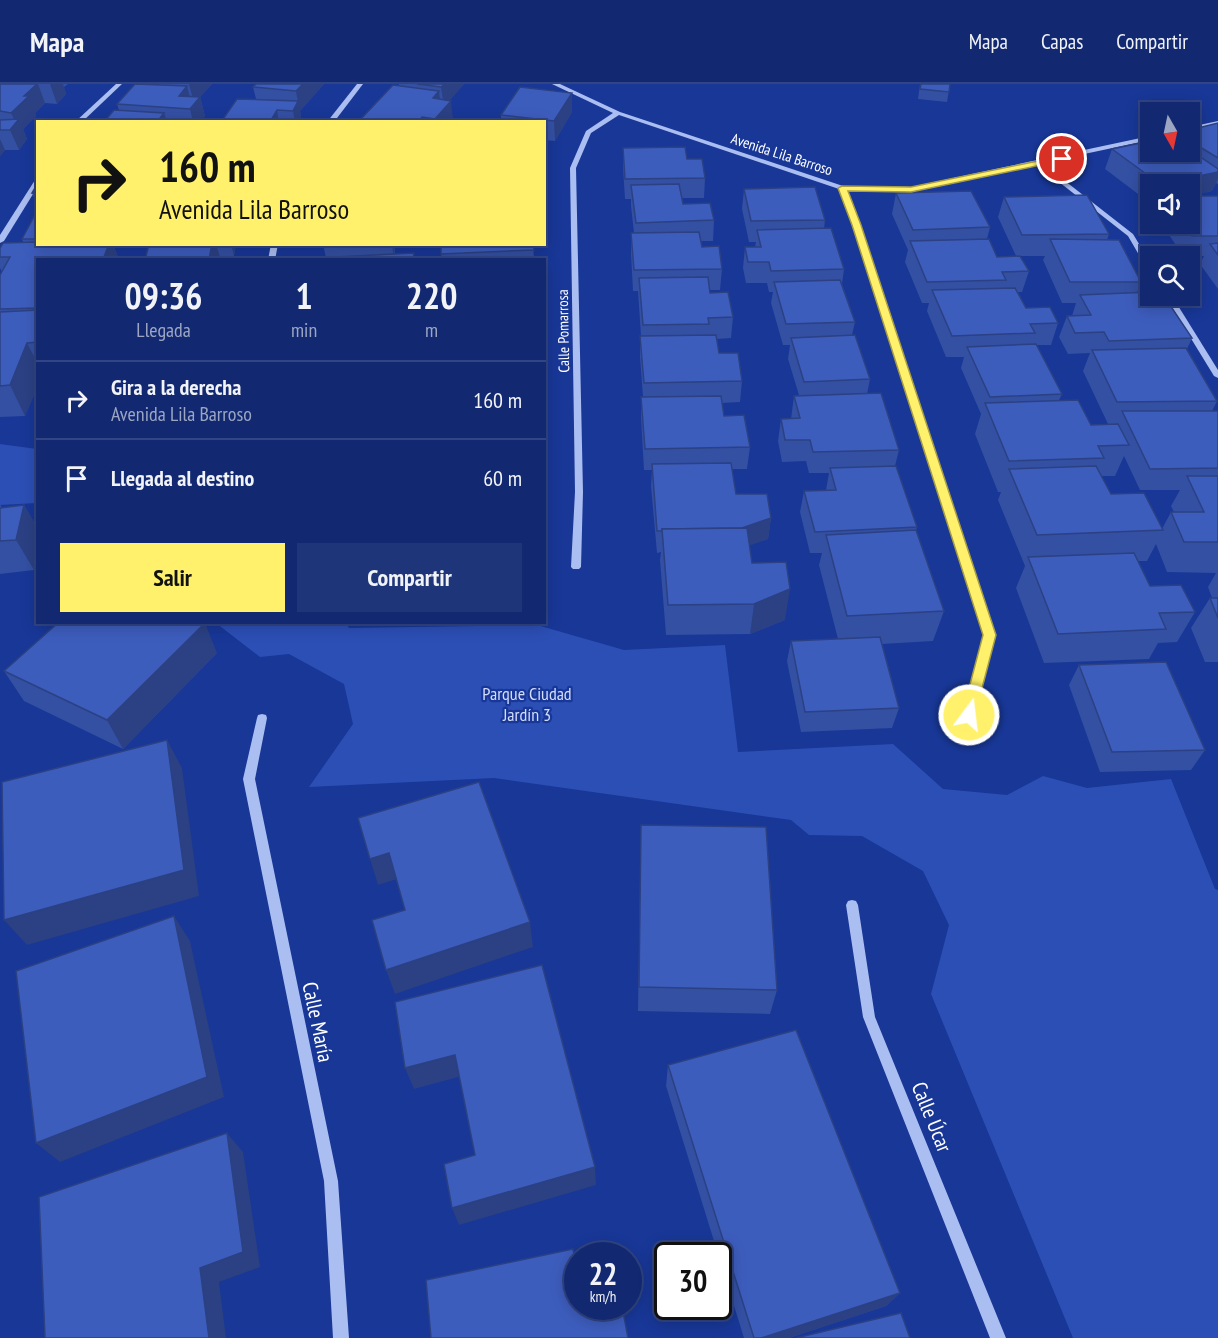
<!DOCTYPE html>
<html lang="es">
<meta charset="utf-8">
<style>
:root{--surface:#122971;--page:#1f3579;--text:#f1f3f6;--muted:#9ca6c3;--line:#314584;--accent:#fff16b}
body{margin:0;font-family:"PT Sans Narrow",sans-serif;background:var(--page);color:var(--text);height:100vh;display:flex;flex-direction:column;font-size:22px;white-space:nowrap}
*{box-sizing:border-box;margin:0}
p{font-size:20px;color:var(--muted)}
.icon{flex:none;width:33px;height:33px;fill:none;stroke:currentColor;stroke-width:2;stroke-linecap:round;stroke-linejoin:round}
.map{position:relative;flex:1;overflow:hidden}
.side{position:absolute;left:36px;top:174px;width:510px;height:366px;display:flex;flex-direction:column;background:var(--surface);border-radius:0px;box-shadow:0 3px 15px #0003,0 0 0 2px var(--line)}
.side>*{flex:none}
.hud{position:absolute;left:36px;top:36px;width:510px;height:126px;border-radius:0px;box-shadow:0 3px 15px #0003,0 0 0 2px var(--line);background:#fff16b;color:#111;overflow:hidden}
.needle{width:39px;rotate:171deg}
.buttons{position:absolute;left:1140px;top:18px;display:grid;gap:12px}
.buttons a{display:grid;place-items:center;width:60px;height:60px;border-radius:0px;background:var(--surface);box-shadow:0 3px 15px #0003,0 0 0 2px var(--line);font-size:30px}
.speed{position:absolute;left:564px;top:1158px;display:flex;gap:12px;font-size:30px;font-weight:700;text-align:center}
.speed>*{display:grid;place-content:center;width:78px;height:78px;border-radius:50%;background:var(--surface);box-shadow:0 3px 15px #0003,0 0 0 2px var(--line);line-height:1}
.speed small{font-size:15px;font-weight:400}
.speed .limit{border:3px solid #111;border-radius:9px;background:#fff;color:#111}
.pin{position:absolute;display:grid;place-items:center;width:51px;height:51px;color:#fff;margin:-26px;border:3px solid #fff;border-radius:50%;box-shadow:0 2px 6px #0007}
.me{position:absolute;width:66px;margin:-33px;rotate:15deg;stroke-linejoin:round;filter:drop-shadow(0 0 4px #0008)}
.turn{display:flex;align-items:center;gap:21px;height:126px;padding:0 24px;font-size:27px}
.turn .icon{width:78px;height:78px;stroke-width:2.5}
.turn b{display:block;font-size:42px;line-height:51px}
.eta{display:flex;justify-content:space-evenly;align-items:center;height:102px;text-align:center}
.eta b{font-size:36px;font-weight:800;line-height:42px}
.action{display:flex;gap:12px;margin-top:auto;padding:12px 24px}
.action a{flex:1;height:69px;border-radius:0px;background:var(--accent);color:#111;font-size:24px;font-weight:800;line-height:69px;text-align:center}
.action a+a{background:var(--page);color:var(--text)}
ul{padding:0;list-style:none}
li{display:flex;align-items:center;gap:18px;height:78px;padding:0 24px;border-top:2px solid var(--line)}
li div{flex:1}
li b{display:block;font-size:22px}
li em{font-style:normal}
header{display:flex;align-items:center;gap:36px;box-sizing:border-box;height:84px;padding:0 30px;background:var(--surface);border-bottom:2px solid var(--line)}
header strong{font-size:28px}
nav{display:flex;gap:33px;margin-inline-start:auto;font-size:21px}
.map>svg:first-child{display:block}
.green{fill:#2c4fb6}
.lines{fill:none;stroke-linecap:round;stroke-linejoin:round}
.minor{fill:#abbef1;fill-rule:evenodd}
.wall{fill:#3450a3;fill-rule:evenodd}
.shaded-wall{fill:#2b4184}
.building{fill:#3d5dbd;stroke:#2b4184;stroke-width:1.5}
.route{fill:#fff16b;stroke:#a69d46;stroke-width:1.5}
.labels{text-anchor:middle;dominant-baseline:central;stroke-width:4.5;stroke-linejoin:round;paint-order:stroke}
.far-street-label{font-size:15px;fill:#fff;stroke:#183797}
.park-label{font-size:18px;fill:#d3ddfc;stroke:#183797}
.near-street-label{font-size:21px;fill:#fff;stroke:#183797}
</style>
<header>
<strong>Mapa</strong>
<nav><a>Mapa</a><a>Capas</a><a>Compartir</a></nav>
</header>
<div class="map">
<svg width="1218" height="1254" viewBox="0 0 1218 1254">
<rect width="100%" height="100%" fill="#183797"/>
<g class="green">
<polygon points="0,360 37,365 37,419 0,421"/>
<polygon points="345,538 349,544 537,541 624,566 725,561 738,668 893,660 943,705 1007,711 1043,692 1087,704 1171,695 1215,805 1218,806 1218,1254 1073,1254 931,910 949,841 923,787 862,752 809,751 791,736 494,694 309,703 353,640 344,600 289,570 260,573 216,539"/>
</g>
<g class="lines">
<g class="minor">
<polygon points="116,0 122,0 82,38 75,38"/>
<polygon points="357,0 363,0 334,38 327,38"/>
<polygon points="552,0 560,0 620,28 843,102 911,103 1150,52 1150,56 1042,79 1133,150 1150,178 1150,185 1146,183 1128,152 1036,80 911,107 846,106 860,141 994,551 972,634 964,634 963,631 984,551 854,141 839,105 619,31 591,49 576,84 583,408 581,483 579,485 573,485 571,483 575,408 570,84 586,47 613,29"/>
<polygon points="1218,37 1218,41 1190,47 1190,43"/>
<polygon points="38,94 38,102 4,157 0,159 0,151 35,96"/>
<polygon points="271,160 278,160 275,176 268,176"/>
<polygon points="1165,212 1172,212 1218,286 1218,294 1214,292"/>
<polygon points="262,630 266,631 267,634 255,695 338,1097 349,1254 333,1254 324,1097 243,695 257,634 258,631"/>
<polygon points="852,816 856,817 858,821 875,933 1006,1254 990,1254 863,933 846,821 848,817"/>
</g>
</g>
<g class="wall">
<polygon points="0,0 68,0 64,3 66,10 57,20 45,19 35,29 36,32 23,45 27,55 19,66 5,66 0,72"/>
<polygon points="135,0 212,0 200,13 205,32 201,38 104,38 119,26 117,20"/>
<polygon points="324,0 300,27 302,38 221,38 256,15 253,3"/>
<polygon points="399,0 464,0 449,17 453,36 452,38 358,38 399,2"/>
<polygon points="920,0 950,0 947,18 918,15"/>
<polygon points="572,28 555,57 544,56 544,38 501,38 501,31"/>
<polygon points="1218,39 1218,100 1216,99 1212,107 1190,112 1218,112 1218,205 1200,180 1204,172 1183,172 1162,140 1190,140 1190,100 1150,100 1150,119 1105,85 1112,65 1190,68 1190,46"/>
<polygon points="623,64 687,75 705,94 704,114 682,114 683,120 714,136 713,157 701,157 702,163 722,185 720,206 710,206 710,209 733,233 731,254 717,255 719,269 742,297 740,318 722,319 724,332 750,363 747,385 732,385 736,410 771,434 768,455 749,461 752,479 785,536 750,550 666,551 660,476 661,468 657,469 651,402 652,386 644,386 641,334 641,313 643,313 640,273 640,252 641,252 638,207 633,207 631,170 631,149 634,149 631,122 631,115 625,115 623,84"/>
<polygon points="38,99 38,123 32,109"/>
<polygon points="744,105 825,136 824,145 844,185 842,200 855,238 852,251 870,295 867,310 899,366 895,382 917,443 916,446 944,527 933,557 882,560 899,624 892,644 801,648 787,577 791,557 838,555 819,481 822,469 810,469 800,428 804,407 826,406 829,389 809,389 806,377 782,378 778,357 781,335 791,335 794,312 799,311 788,275 790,261 783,261 771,219 773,208 769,208 767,199 746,199 743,184 745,163 755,163 756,158 749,158 742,125"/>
<path d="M896,109L990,143L987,155L997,173L1029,187L1022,208H1018L1026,224L1058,239L1051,261H1037L1062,310L1059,316L1091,341L1117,340H1108L1083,287L1090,269L1068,270L1059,253L1067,232H1072L1076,219H1062L1043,176L1045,172H1016L998,133L1004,113L1109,150L1107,156L1141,198L1137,209L1192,254L1187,265L1217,317L1212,327H1218V578H1205L1191,544L1210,514H1212L1208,503L1216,489L1167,488L1156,460L1147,477H1138L1150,502L1195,528L1177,558L1158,559L1149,575L1044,579L1016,504L1025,482L998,416L1001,408H998L975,350L981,330L961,284L964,273H946L927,227L929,219H922L905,178L908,166L892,130ZM1124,372L1140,406H1180L1171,422L1174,428H1171L1162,445L1111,410L1101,392H1115Z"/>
<polygon points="38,125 38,160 113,160 119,176 38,176 38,301 25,332 0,333 0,191 2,188 0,184 0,164 23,158 22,155"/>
<polygon points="149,160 236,160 234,172 220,173 219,176 145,176"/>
<polygon points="323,160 395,160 395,170 326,174"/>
<polygon points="533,160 534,176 442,176 441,170"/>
<polygon points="0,420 2,424 24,421 38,445 38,469 34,486 0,490"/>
<polygon points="217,569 123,665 24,617 4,587"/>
<polygon points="1079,581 1205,666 1191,686 1100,688 1069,601"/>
<polygon points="641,741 777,906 770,930 638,927"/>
<polygon points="668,981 900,1209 886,1222 789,1254 744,1254 666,1002"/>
</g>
<g class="shaded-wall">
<polygon points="38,0 45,19 35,29 36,32 23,45 27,55 19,66 10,46 16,39 11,29 24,12"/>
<polygon points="50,0 63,0 66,10 57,20"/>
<polygon points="189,0 212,0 200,13 205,32 201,38 193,38 190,25 179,12 187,2 192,22 194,19"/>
<polygon points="303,0 324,0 300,27 302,38 295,38 293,27 298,18 296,7"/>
<polygon points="445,0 464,0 444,23 441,3"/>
<polygon points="439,7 441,27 433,14"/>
<polygon points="572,9 572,28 555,57 554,37"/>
<polygon points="451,17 453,36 452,38 435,38 435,35"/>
<polygon points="277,26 279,38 270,38"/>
<polygon points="164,29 167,38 157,38"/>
<polygon points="0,55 5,66 0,72"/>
<polygon points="1218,88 1218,95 1212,107 1190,112 1190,100 1160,100"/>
<polygon points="109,160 113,160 119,176 105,176 104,173"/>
<polygon points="212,160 216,160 220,173 219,176 209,176"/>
<polygon points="231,160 236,160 234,172"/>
<polygon points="392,160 395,160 394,176"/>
<polygon points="27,259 38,280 38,301 25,332 10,301"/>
<polygon points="24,421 38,445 38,469 34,486 16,456"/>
<polygon points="771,434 768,455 734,467 737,446"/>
<polygon points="790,505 785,536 750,550 754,520"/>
<polygon points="205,539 217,569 123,665 107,636"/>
<polygon points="167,656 182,684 199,812 27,861 4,836"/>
<polygon points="389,769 397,795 378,801 370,775"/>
<polygon points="174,832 190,857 224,1013 60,1078 36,1059"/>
<polygon points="530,838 533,863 395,910 386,886"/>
<polygon points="455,971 462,992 414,1005 405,984"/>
<polygon points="227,1049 243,1068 260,1183 219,1198 226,1254 209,1254 200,1184"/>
<polygon points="595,1083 596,1101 459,1141 452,1124"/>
<polygon points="900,1209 886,1222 789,1254 761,1254"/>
</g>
<g class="building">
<polygon points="0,0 37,0 24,12 29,12 11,29 0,27"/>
<polygon points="135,0 187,2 179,12 200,13 190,25 117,20"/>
<polygon points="256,0 303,0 296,7 253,3"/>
<polygon points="417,0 445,0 441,3"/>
<polygon points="921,0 950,0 949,8 920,5"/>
<polygon points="393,1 439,7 433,14 451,17 435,35 422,33 418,38 358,38"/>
<polygon points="520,3 572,9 554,37 501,31"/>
<polygon points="237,15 298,17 293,27 277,26 270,38 221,38"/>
<polygon points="114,26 164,29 157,38 104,38"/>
<polygon points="19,35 10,46 0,46 0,36"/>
<polygon points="1218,39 1218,74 1190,57 1190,46"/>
<polygon points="1150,57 1150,68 1190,68 1190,66 1218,85 1218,88 1160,100 1112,65"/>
<polygon points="685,63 687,75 702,75 705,94 625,95 623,64"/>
<polygon points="38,99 38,109 32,109"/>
<polygon points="679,100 683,120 710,119 714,136 636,139 631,101"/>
<polygon points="815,103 825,136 751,137 744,105"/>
<polygon points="971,107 990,143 913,146 896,109"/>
<polygon points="1087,111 1109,150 1022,151 1004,113"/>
<polygon points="1190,112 1218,112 1218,152 1192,152 1184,140 1190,140"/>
<polygon points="38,125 38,155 22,155"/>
<polygon points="831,144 844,185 771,187 769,178 748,178 745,163 761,163 757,146"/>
<polygon points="699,148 702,163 719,162 722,185 634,186 631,149"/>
<polygon points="989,155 997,173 1020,172 1029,187 1002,188 1006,196 927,198 910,157"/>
<polygon points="1050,155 1119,156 1141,198 1070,198"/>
<polygon points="38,158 38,160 109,160 104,173 74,174 73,176 38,176 38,224 0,225 0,191 10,173 0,173 0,164 3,159"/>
<polygon points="1218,159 1218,171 1210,160"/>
<polygon points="149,160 212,160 209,176 145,176"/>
<polygon points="441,160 533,160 534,166 441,170"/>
<polygon points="414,169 413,176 316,176 316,174"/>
<polygon points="708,193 710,209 728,208 733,233 708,234 709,240 643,241 639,194"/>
<polygon points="840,196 855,238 786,240 774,198"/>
<polygon points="1015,204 1026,224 1050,223 1058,239 1030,240 1035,249 952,252 932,206"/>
<polygon points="1150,208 1150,212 1164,212 1192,254 1109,257 1104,248 1075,249 1067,232 1091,231 1080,211"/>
<polygon points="38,226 38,258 27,259 10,301 0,302 0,228"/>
<polygon points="716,251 719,269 738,269 742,297 644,299 640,252"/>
<polygon points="855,251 870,295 804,298 791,254"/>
<polygon points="1036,260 1062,310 990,313 967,263"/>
<polygon points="1186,264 1217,317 1117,318 1092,266"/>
<polygon points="881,309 899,366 813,368 810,356 785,356 781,335 800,334 794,312"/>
<polygon points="721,312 724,332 744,331 750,363 645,365 641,313"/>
<polygon points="1078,316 1091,341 1118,340 1129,361 1098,362 1104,374 1009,377 985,319"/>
<polygon points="1122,327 1218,327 1218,384 1150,385"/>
<polygon points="731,379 736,410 767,410 771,434 742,444 662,445 662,447 657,447 652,380"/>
<polygon points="896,382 917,443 815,448 804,407 836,406 830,384"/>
<polygon points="1096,382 1111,410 1144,409 1163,446 1037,451 1009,385"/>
<polygon points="1187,392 1218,392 1218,458 1184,458 1171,428 1204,428"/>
<polygon points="24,421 16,456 0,457 0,424"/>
<polygon points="747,444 752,479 786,478 790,505 754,520 668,521 662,445"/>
<polygon points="916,446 944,527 847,532 826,451"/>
<polygon points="1134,469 1150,502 1181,501 1195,528 1159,529 1166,545 1058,550 1028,473"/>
<polygon points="1210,514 1218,514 1218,534"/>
<polygon points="59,538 204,538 205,539 107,636 4,587"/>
<polygon points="880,553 899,624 805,628 791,557"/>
<polygon points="1166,578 1205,666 1112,668 1079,581"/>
<polygon points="167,656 184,786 4,836 2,698"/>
<polygon points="479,698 530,838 386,886 372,836 405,826 389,769 370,775 358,734"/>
<polygon points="641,741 766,743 777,906 639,903"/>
<polygon points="174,832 207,993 36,1059 16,887"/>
<polygon points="542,881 595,1083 452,1124 444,1080 475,1071 455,971 405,984 395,918"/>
<polygon points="796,946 900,1209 761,1254 754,1254 668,981"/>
<polygon points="227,1049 243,1168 200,1184 209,1254 45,1254 39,1113"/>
<polygon points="573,1165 578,1190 578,1222 622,1222 628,1254 431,1254 426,1196"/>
<polygon points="901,1229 910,1254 796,1254"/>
</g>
<polygon class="route" points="1062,72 1065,73 1065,76 911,108 848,107 861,141 996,551 975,631 969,636 962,631 983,551 852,141 838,104 842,102 911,103"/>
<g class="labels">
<g class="far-street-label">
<text transform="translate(782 70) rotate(18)">Avenida Lila Barroso</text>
<text transform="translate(563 247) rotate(-91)">Calle Pomarrosa</text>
</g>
<g class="park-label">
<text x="527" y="609">Parque Ciudad<tspan x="527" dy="21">Jardín 3</tspan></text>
</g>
<g class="near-street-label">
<text transform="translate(318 938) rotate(78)">Calle María</text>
<text transform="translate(932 1033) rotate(68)">Calle Úcar</text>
</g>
</g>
</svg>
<div class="buttons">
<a><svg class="needle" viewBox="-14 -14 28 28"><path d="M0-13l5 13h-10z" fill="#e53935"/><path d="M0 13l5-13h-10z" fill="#9ca6c3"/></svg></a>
<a><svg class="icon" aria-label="sound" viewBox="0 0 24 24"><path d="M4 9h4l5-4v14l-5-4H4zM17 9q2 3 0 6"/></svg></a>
<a><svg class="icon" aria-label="search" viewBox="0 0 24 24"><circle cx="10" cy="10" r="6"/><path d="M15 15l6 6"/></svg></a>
</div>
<div class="speed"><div>22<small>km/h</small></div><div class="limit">30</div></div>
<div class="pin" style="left:1062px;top:75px;background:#d93025"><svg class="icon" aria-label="arrive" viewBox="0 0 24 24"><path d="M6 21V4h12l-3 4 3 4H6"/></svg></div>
<svg class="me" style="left:969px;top:631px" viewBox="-20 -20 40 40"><circle r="17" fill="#fff16b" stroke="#fff" stroke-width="3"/><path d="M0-11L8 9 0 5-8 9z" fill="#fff"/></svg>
<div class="hud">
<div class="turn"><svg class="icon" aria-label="right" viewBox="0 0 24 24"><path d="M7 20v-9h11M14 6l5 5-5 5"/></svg><div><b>160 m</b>Avenida Lila Barroso</div></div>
</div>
<section class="side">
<div class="eta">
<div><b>09:36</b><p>Llegada</p></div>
<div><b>1</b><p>min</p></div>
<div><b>220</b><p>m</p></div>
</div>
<ul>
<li><svg class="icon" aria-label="right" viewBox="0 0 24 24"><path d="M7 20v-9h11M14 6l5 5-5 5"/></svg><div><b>Gira a la derecha</b><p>Avenida Lila Barroso</p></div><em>160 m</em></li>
<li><svg class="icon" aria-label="arrive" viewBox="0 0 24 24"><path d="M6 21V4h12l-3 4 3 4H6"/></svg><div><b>Llegada al destino</b></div><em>60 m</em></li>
</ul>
<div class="action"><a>Salir</a><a>Compartir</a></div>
</section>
</div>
